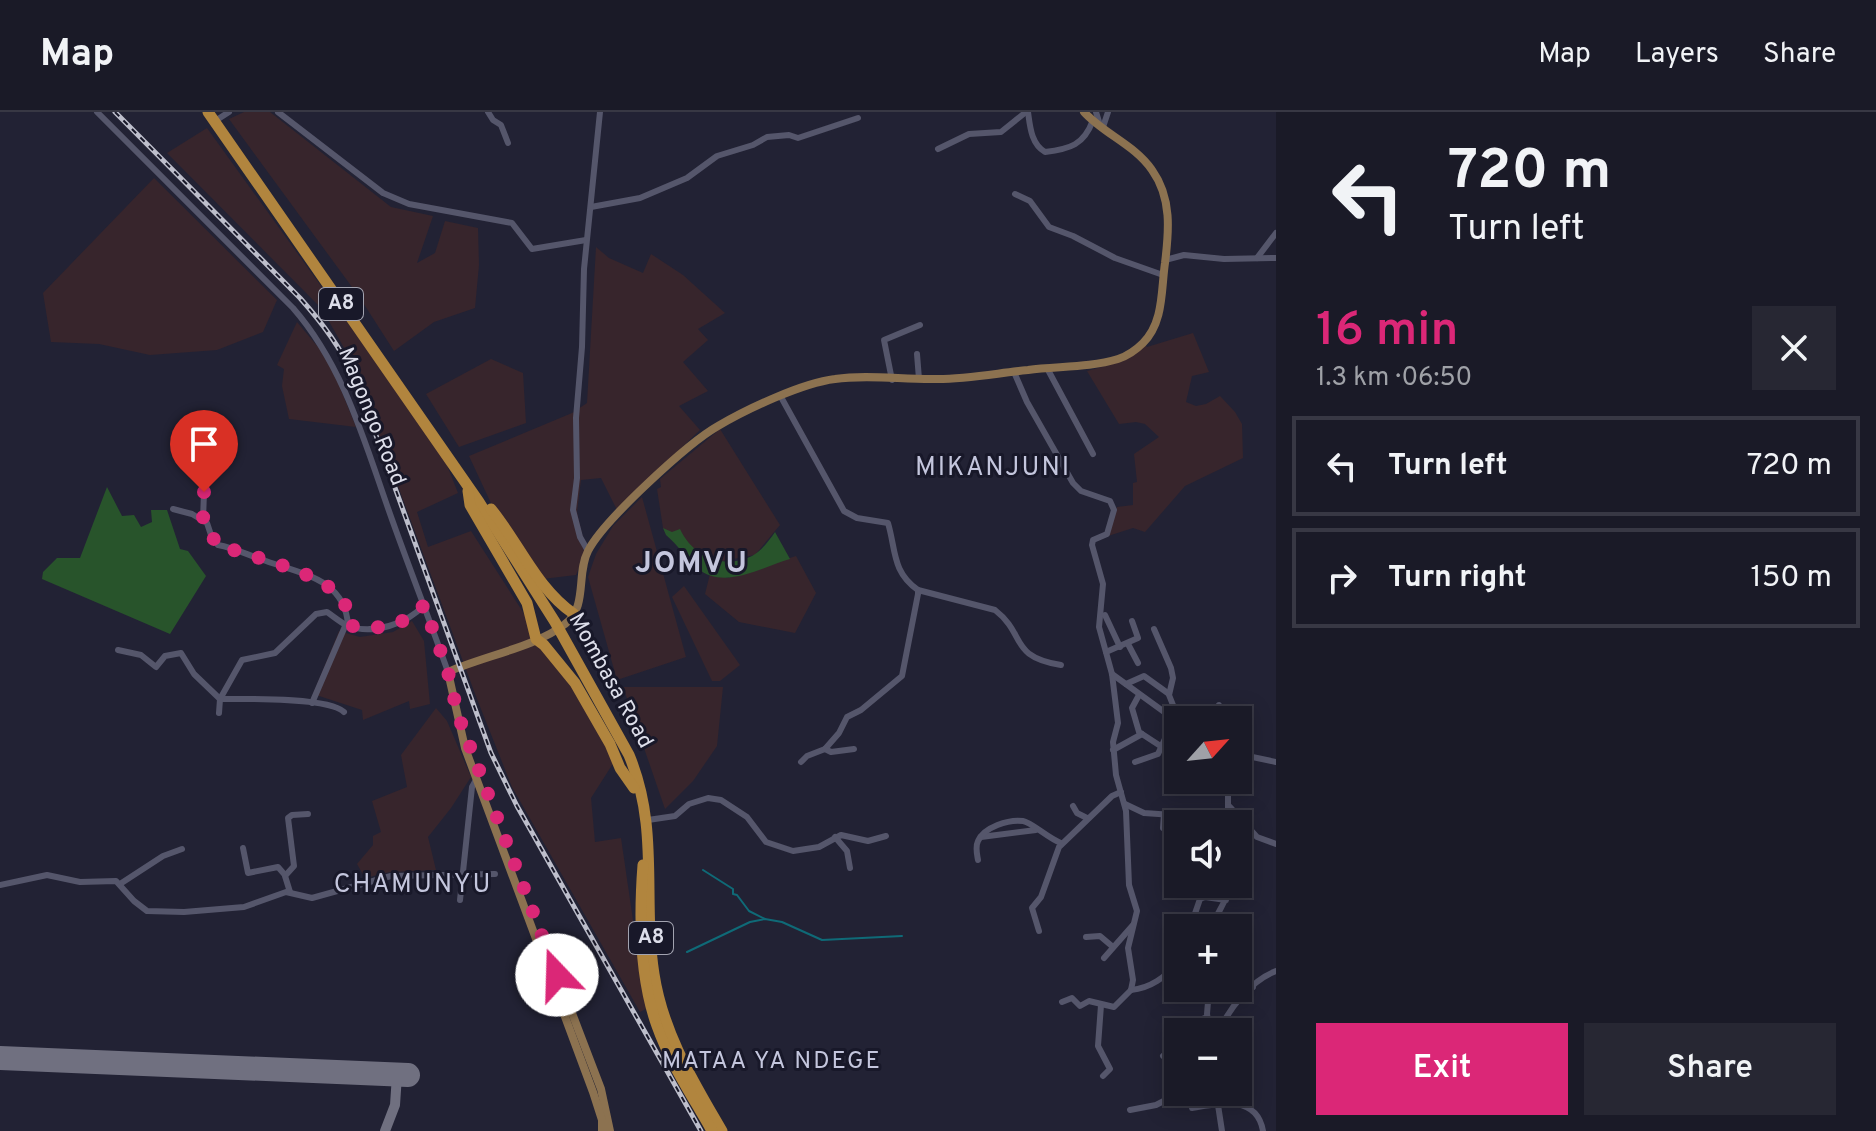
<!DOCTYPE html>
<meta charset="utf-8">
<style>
:root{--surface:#1a1a27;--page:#272733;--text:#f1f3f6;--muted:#9fa1a7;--line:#383844;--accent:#db2777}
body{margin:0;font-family:Overpass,sans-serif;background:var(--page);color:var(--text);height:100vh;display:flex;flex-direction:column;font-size:30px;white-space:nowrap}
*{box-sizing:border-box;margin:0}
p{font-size:26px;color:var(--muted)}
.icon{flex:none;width:44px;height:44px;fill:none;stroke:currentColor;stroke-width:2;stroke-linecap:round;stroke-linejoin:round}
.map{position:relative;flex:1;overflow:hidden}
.side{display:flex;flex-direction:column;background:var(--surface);width:600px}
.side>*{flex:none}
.guide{background:#1a1a27;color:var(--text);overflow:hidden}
.needle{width:52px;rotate:63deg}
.buttons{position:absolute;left:1164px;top:594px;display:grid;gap:16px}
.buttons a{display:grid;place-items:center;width:88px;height:88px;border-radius:0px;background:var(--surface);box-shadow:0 4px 20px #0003,0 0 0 2px var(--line);font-size:40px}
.pin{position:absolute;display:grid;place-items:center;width:68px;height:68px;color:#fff;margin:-82px -34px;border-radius:50% 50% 50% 0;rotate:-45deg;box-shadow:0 0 8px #0007}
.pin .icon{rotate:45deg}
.me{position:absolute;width:88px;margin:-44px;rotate:339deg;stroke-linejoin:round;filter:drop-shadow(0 0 6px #0008)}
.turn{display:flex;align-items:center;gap:28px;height:168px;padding:0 40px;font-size:36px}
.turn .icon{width:104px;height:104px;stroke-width:2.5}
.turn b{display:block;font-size:56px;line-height:68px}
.round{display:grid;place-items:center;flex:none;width:84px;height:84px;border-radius:0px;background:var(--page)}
.headline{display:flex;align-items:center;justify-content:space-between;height:136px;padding:0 40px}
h1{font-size:48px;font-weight:600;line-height:60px;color:var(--accent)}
.cta{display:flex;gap:16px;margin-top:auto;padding:16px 40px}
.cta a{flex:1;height:92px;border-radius:0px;background:var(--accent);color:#fff;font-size:32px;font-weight:600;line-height:92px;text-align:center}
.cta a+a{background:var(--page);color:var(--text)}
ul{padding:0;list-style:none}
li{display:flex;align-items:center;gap:24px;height:100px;margin:0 16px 12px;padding:0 24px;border:4px solid var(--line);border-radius:0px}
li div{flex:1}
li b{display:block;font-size:30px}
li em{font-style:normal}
header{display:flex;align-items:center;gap:48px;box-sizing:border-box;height:112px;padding:0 40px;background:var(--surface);border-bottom:2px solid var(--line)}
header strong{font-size:38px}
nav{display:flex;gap:44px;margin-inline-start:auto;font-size:28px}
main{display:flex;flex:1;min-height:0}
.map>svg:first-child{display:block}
.industrial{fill:#37252c}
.green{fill:#28542b}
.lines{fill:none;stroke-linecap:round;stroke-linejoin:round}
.stream{stroke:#0f6a77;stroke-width:2}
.taxiway{stroke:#707080;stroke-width:10}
.runway{stroke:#707080;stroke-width:24}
.minor{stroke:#55566b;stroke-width:6}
.major{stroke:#8c7250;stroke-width:8}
.highway{stroke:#b1853e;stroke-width:11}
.rail-casing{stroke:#bdbecb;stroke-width:5}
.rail{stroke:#181829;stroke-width:2;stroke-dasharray:6;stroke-linecap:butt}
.route{stroke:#db2777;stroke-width:14;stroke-dasharray:0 25.2}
.labels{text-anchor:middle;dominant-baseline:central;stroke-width:6;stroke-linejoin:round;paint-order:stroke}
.shield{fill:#181829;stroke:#a2a3b0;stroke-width:2}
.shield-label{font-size:20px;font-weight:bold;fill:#dddeea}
.street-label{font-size:22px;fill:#dddeea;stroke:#181829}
.neighbourhood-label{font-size:24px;letter-spacing:2px;fill:#c4c6dd;stroke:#181829}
.quarter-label{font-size:26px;letter-spacing:2px;fill:#c4c6dd;stroke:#181829}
.district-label{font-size:30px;font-weight:bold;letter-spacing:2px;fill:#c4c6dd;stroke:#181829}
</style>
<header>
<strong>Map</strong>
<nav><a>Map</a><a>Layers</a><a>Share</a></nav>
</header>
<main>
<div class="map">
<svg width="1276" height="1019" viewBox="0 0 1276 1019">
<rect width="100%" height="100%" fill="#222234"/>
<g class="industrial">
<polygon points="244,0 270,0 391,95 433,104 417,151 435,141 445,109 478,116 479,153 475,196 434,210 394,239 360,186 229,7"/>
<polygon points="207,16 443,343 458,381 417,400 428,435 471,419 587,600 614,650 591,686 595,730 621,726 646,897 640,900 512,675 477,587 352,250 322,197 167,41"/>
<polygon points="154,66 277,188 263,220 217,238 150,243 99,232 51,230 43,181"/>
<polygon points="596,135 609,146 643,161 651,142 683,163 725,201 698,217 708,228 683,250 708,279 679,294 700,318 617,398 601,366 581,368 577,400 586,439 576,463 534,468 503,417 469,344 572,301 587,291"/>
<polygon points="297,210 329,248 356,315 289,307 282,274 284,257 277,253"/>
<polygon points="1193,221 1209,260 1192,264 1186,290 1196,294 1206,292 1220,284 1235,300 1242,312 1243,346 1185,374 1145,420 1133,416 1108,424 1117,395 1133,393 1133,371 1137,370 1134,342 1159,325 1145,312 1136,310 1119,312 1087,259 1123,249 1145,233 1147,235"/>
<polygon points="491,247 523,261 526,311 459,335 426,282"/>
<polygon points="720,317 780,413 755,443 722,449 706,445 663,416 657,377 661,375 660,367"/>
<polygon points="642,385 686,545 617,568 588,465 596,442 613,414"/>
<polygon points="796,444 816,481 795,521 739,510 705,482 710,462 728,466"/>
<polygon points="684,474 740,553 720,569 712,569 672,485"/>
<polygon points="412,509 424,529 430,592 410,597 409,589 363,608 362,598 313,582 339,519 360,525 393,520"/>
<polygon points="623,575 723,575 717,634 693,669 665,697"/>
<polygon points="436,596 447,609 471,665 451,696 428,725 436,758 390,760 365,766 357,752 373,733 373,724 381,720 372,689 407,675 401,643"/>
</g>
<g class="green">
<polygon points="107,375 122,404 134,403 141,415 152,410 151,398 167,398 180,437 188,439 206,464 170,522 42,467 43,460 57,446 80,446"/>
<path d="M663,416L672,420L680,417C693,445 724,458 752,444C761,439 769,429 775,420L790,447C762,455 724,479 697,456C686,446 678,433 666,423Z"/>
</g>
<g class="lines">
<g class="stream">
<polyline points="703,758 733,777 733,782 737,783 749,799 765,807"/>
<polyline points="687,840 750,810 765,807 782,810 822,828 902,824"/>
</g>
<polyline class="taxiway" points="385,1019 395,993 397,963"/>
<polyline class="runway" points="0,946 408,963"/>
<g class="minor">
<path d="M97,0L293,196C343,253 364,328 389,399C408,453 429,506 448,560"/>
<polyline points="278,0 383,81 409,92 512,111 532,137 586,128"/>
<polyline points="488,0 493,8 501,13 508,31"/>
<path d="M1028,0C1030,14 1031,32 1045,40C1070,37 1084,33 1093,8"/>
<polyline points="1096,0 1100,13"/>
<polyline points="215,9 229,0"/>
<polyline points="1103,15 1108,0"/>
<polyline points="938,37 969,22 1001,20 1026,0"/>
<polyline points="1015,82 1030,89 1049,115 1073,124 1115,146 1163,163"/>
<polyline points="591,95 640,86 687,66 717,44 753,33 767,25 789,23 798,26 858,6"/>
<polyline points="1257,146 1276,121"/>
<polyline points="1165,148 1184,143 1224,147 1276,146"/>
<polyline points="917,242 919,267"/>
<polyline points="1047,256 1093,342"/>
<polyline points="1014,260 1027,290 1073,371 1081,379 1110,389 1114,398 1107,422 1093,428 1092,433 1103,472 1099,515 1112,562 1118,611 1113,630 1116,663 1126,699 1129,773 1137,799 1128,836 1133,868 1131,878 1114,895 1089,889 1080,894 1072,886 1062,890"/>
<polyline points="892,268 884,228 920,213"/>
<path d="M781,285L844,399L857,406L888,411C896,438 892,460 918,478V482L902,564L861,598L847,605L839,621L825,637L807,644L801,650"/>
<path d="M173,397L192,402L207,411L212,426L218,433C235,436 250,444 266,449C302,462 345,467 348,513"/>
<polyline points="203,408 204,380"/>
<polyline points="588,439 580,425 573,398 577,366 576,306 582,235 584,157 600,0"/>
<path d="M918,478L995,498C1027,523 1008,544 1061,553"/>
<polyline points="1105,503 1120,535"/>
<polyline points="1154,517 1171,556 1173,566 1169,583 1179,608"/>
<polyline points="1128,532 1138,551"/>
<path d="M118,538L141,543L156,555L165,544L181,541L194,562L220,587C245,587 328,585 344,600"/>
<polyline points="1106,540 1138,526 1132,509"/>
<polyline points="1112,562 1178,610"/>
<polyline points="1126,572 1144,564 1169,582"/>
<polyline points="1139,583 1132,596 1139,620 1162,635"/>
<polyline points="312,591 346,512"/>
<polyline points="1219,593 1226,608"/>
<path d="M219,601L220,587L242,548L275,541L316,502L327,500C333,504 341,511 348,514C373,523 407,512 424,493"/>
<polyline points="825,637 831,640 854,637"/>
<polyline points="1113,638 1142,622"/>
<polyline points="1238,642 1276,650"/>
<polyline points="1135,650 1158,642 1174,607"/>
<polyline points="1213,668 1228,670"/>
<polyline points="1125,692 1144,701 1173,703"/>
<polyline points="1073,694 1077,701 1087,706"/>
<polyline points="1230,695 1257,725 1276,732"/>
<polyline points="648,708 675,704 689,692 708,686 721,688 747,705 766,730 793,739 819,735 841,723 868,729 886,724"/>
<polyline points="1228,712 1228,668"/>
<polyline points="1163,716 1164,702"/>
<polyline points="835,725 847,739 850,756"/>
<polyline points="981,725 1036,718"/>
<polyline points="243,736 248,761 278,755 285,763"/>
<path d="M978,748C977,742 975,735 978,729C984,715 1009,707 1023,709C1031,710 1049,727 1061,731"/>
<polyline points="120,772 163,744 182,737"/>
<polyline points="0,773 47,763 80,770 116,769 134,789 147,799 184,800 244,795 286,780 312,786 391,764 495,762"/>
<polyline points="290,780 285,764 294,754 288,706 292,703 308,702"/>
<polyline points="460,788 472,675 477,666"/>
<polyline points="1190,816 1200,787 1205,785 1226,788"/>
<path d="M1212,816C1216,800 1229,788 1229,772"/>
<polyline points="1039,819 1032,796 1041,785 1059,735 1112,684 1121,680"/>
<polyline points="1086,825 1100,824 1113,835"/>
<polyline points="1104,846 1133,813"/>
<polyline points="1238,874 1253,875"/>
<path d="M1131,878C1151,876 1165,865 1178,851"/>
<polyline points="1209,878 1207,902 1210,920"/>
<polyline points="1101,893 1098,934 1110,957 1103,964"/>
<polyline points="1191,920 1200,908 1207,905"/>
<path d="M1218,920C1230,896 1250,869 1276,859"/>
<polyline points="1163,944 1178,933"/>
<polyline points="1216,980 1222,1019"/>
<path d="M1192,996C1220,991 1257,983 1263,1019"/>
<polyline points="1130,998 1156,993 1181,980"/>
</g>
<g class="major">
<polyline points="554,854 601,977 610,1019"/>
<path d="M602,1019V1008L593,980L465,636L448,560C481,545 538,534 565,512C588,495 576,462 588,439C603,409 688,331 718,314C747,297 802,271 835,267C868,262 904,268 938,267C968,267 998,261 1028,258C1057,254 1089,256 1118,247C1127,244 1136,238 1143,231C1164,210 1161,178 1165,151C1169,119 1172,86 1152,58C1135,33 1104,22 1084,0"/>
</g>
<g class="highway">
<path d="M208,0L479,390L555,510L629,643C660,717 642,786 654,862C663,921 693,969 722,1019"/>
<polyline points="468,379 470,393 527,491 536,527 544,533 575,571 610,632 620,656 634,676"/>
<path d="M491,397C519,431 537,477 574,502"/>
<path d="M643,753C639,805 639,864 657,914C670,951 693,985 712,1019"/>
</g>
<defs>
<path id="rail" d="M115,0L300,186C324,213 340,235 356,268L491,641L517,694L701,1019"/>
</defs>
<use href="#rail" class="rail-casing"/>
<use href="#rail" class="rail"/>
</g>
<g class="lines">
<path class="route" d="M204,380L203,408L210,415L215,431C249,446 322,458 343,489C348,496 347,505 348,513C376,519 404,515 424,493L448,560L458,603L557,863"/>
</g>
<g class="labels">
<g class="shield">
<rect x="319" y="176" width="44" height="32" rx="6"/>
<rect x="629" y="810" width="44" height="32" rx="6"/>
</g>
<g class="shield-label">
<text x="341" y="192">A8</text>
<text x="651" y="826">A8</text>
</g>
<g class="street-label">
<text transform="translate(371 305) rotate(68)">Magongo Road</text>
<text transform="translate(610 569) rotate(61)">Mombasa Road</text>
</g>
<g class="neighbourhood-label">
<text x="772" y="950">MATAA YA NDEGE</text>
</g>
<g class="quarter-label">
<text x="993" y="356">MIKANJUNI</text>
<text x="413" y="773">CHAMUNYU</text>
</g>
<g class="district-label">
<text x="692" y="452">JOMVU</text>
</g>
</g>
</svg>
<div class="buttons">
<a><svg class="needle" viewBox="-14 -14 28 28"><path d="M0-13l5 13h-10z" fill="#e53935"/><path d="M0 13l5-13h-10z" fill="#9fa1a7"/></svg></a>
<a><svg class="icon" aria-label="sound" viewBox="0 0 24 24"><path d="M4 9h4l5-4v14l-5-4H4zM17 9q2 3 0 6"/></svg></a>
<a>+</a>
<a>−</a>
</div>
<div class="pin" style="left:204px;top:380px;background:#d93025"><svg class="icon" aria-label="arrive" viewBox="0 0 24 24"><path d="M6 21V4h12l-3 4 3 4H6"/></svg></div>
<svg class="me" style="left:557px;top:863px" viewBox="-20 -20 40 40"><circle r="19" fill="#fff"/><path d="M0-13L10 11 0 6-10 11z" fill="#db2777"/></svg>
</div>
<section class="side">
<div class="guide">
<div class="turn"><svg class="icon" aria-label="left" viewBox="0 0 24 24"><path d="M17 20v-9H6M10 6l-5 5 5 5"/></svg><div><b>720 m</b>Turn left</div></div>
</div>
<div class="headline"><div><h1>16 min</h1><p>1.3 km · 06:50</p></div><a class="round"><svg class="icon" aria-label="close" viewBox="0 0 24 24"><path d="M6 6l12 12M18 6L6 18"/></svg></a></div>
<ul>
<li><svg class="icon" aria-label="left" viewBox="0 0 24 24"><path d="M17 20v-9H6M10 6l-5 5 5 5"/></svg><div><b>Turn left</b></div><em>720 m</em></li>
<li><svg class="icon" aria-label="right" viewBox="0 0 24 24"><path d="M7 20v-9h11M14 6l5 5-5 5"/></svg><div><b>Turn right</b></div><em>150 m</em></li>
</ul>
<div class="cta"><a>Exit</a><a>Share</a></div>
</section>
</main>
